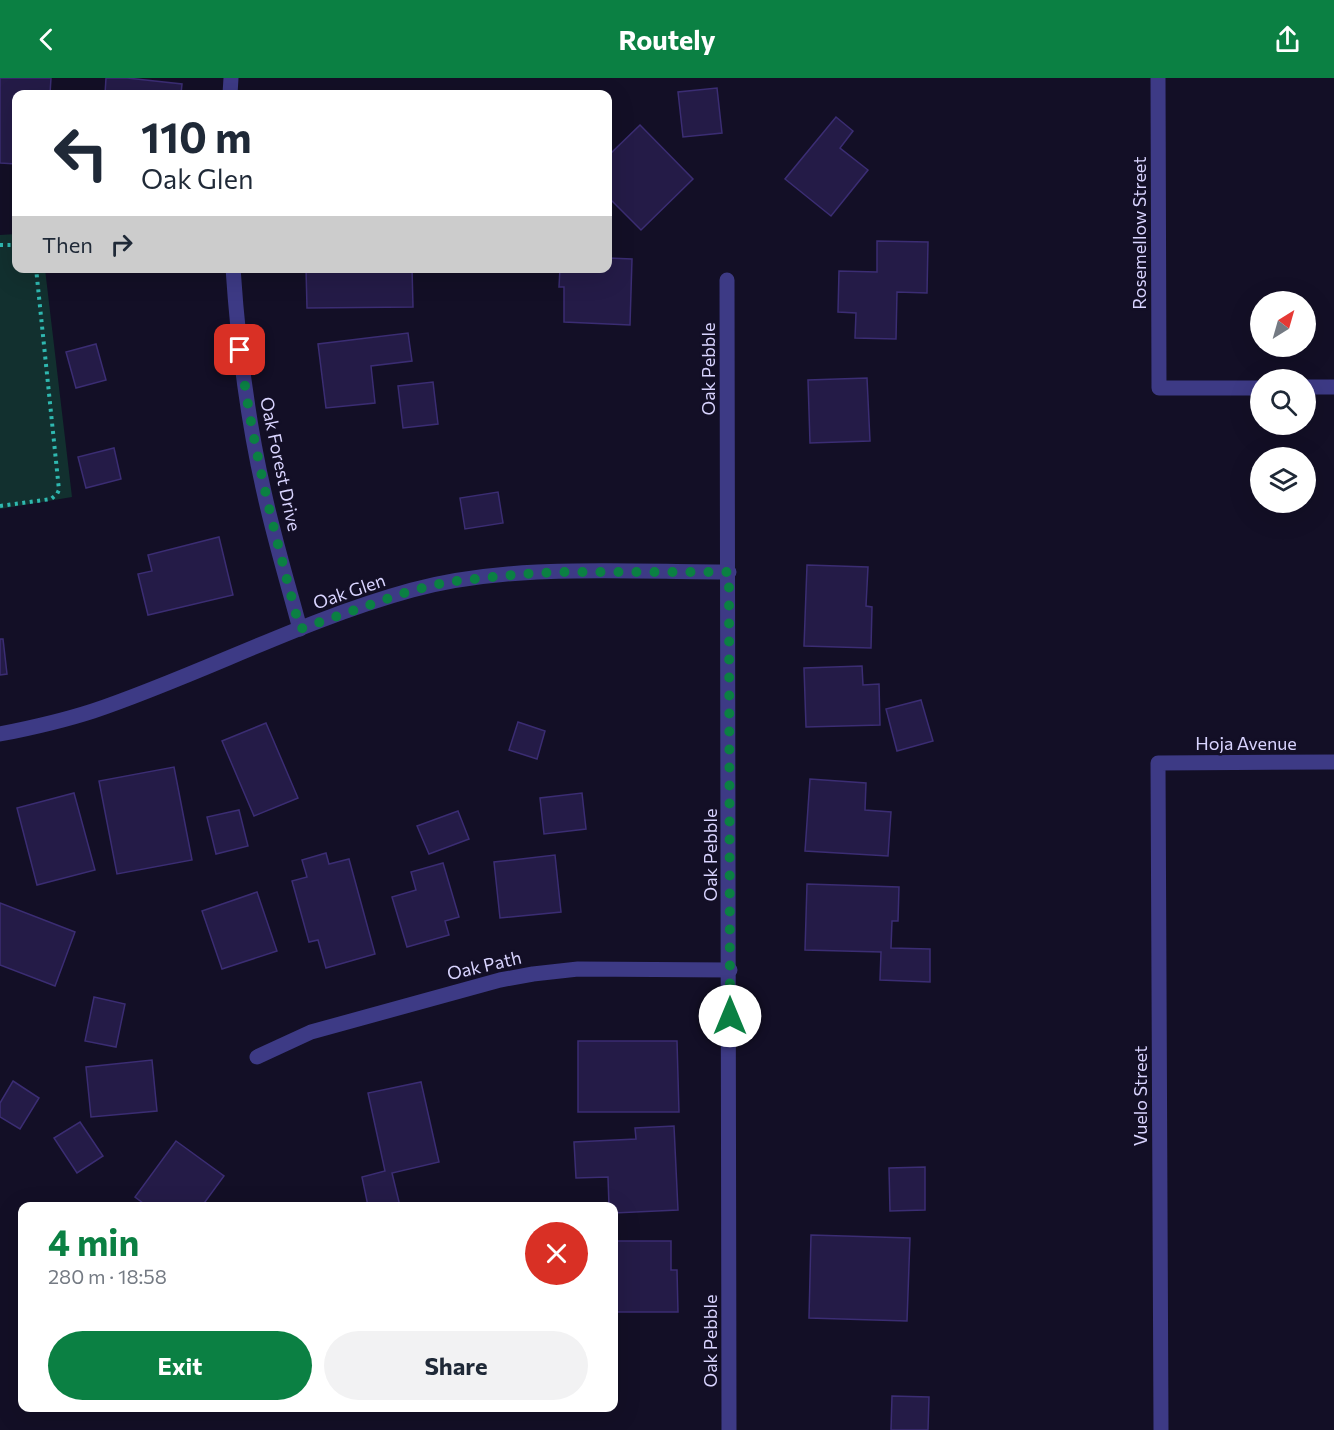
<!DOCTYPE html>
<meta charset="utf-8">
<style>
:root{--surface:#fff;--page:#f2f2f3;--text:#1f2937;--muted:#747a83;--accent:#0b8043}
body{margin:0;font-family:Commissioner,sans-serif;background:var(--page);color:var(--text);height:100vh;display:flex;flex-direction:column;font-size:22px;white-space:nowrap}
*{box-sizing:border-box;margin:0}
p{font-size:20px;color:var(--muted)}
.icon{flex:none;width:33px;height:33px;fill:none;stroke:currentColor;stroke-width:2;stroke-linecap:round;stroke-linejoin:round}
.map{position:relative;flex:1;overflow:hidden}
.panel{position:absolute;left:18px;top:1124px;width:600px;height:210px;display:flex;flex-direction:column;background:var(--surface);border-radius:12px;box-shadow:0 6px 24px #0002}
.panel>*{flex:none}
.top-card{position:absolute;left:12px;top:12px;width:600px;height:183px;border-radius:12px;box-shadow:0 6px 24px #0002;background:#fff;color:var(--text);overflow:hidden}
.needle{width:39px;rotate:37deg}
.buttons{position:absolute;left:1250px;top:213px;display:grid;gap:12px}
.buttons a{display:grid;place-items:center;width:66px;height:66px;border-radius:50%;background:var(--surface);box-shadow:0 6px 24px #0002;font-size:30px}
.pin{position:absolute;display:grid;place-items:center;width:51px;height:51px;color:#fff;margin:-26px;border-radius:12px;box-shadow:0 3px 9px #0006}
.me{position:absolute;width:66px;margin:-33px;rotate:0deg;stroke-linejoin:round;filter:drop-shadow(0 0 4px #0008)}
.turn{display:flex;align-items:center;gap:21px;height:126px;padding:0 30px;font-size:27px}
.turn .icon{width:78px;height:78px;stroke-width:2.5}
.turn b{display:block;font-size:42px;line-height:51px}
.then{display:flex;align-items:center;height:57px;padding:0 30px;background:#0003;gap:12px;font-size:22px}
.round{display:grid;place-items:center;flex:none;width:63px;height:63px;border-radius:32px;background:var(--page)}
.head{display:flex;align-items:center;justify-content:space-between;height:102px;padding:0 30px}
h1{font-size:36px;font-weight:700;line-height:45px;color:var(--accent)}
.primary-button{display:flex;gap:12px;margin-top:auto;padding:12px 30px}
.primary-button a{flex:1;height:69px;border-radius:36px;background:var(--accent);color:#fff;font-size:24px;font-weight:700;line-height:69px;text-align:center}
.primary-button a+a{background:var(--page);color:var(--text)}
header{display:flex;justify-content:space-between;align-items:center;height:78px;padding:0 30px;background:var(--accent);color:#fff;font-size:27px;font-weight:700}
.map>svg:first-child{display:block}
.green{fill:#12302f}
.building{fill:#241b47;stroke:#3b2d73;stroke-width:1.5}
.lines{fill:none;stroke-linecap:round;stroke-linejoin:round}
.path{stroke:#2fb8b0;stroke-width:4;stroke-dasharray:3 4.5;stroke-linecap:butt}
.minor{stroke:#3d3a85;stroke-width:15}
.route{stroke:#0b8043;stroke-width:10;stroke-dasharray:0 18}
.labels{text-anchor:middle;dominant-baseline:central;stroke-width:5;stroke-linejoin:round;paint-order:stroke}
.street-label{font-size:18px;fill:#d9d4ff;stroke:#130f26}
</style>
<header><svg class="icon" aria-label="back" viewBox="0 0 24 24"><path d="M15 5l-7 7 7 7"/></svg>Routely<svg class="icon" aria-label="share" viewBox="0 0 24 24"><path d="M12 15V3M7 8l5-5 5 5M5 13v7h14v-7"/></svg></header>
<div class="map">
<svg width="1334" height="1352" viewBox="0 0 1334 1352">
<rect width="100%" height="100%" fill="#130f26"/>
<polygon class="green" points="16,156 16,190 45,191 72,419 0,431 0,157"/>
<g class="building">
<polygon points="0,0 51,0 50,16 16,16 16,86 0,85"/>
<polygon points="106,0 127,0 182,6 181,16 105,16"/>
<polygon points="717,10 722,55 683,59 678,14"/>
<polygon points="836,39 853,53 840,70 868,92 831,138 785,101"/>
<polygon points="640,47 693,101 641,152 608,119 608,71 611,75"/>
<polygon points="877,163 928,164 927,215 897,214 896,261 855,260 856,235 838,234 839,193 877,194"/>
<polygon points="608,180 632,181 630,247 564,244 564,209 559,209 560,190 608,190"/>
<polygon points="306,190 412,190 413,229 307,230"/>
<polygon points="408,255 412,283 371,288 375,325 326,330 318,266"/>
<polygon points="96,266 106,302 76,310 66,274"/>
<polygon points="867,300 870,363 810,365 808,302"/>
<polygon points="433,304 438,346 403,350 398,308"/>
<polygon points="114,370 121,401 86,410 78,379"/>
<polygon points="498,414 503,445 465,451 460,420"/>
<polygon points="219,459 233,517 148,537 138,496 152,493 148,477"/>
<polygon points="807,487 868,489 866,528 872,529 871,570 804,568"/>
<polygon points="0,561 3,561 7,596 0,597"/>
<polygon points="862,588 863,607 879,606 880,647 806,649 804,590"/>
<polygon points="921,622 933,663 897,673 886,631"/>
<polygon points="518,644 545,653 537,681 509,672"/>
<polygon points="266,645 298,720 254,738 222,663"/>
<polygon points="174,689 192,782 117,796 99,703"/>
<polygon points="810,701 866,705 865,732 891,734 888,778 805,773"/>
<polygon points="74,715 95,792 37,807 17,730"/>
<polygon points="582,715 586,751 544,756 540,720"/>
<polygon points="239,732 248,768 216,776 207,739"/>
<polygon points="458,733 469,761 429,776 417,748"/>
<polygon points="326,775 329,786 349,781 375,876 326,890 318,862 309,864 292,803 307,799 302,782"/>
<polygon points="555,777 561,834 500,840 494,784"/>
<polygon points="443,785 459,839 445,843 449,857 407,869 392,819 416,812 411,794"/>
<polygon points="807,806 899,809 898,843 892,843 891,870 930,871 930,904 880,902 881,874 805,872"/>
<polygon points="257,814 277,873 222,891 202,833"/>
<polygon points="0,825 75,854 55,908 0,887"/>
<polygon points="94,919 125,926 116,969 85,963"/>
<polygon points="578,963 677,963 679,1034 578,1034"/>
<polygon points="152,982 157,1033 91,1039 86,989"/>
<polygon points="13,1003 39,1020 20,1051 0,1039 0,1025"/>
<polygon points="421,1004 439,1084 392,1095 400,1128 368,1128 362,1099 385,1093 368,1015"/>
<polygon points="80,1044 103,1078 77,1095 54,1060"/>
<polygon points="674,1048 678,1132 614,1135 614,1128 609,1128 608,1099 576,1100 574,1064 636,1061 635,1050"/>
<polygon points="176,1063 224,1098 202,1128 147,1128 135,1119"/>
<polygon points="925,1089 925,1132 890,1133 889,1090"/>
<polygon points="811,1157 910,1160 907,1243 809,1240"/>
<polygon points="614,1163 671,1163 671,1192 677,1192 678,1234 614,1234"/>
<polygon points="892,1318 929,1319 928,1352 891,1352"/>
</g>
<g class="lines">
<g class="path">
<polyline points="0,167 16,167"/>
<polyline points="0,428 51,421 57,416 59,412 36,190"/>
</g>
<g class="minor">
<polyline points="1158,0 1159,310 1260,310"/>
<polyline points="230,16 231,0"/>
<path d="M233,190C238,265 247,340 264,414C274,460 288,506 300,551"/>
<polyline points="727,202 729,1352"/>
<polyline points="1305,309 1334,309"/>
<path d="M0,656C31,650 62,643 93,633C200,597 302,542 412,512C512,485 625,494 729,494"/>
<polyline points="257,979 311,954 500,902 533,896 578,891 730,892"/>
<polyline points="1161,1352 1158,685 1334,684"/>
</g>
</g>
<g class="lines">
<path class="route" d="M240,272C252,369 275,457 300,551L410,513L447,504L521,496L562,494H729L730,938"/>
</g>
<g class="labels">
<g class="street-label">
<text transform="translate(1139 155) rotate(-90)">Rosemellow Street</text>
<text transform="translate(708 291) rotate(-90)">Oak Pebble</text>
<text transform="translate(281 386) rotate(78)">Oak Forest Drive</text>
<text transform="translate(349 513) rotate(-19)">Oak Glen</text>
<text x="1246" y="665">Hoja Avenue</text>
<text transform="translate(710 777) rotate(-90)">Oak Pebble</text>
<text transform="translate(484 887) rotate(-13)">Oak Path</text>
<text transform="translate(1140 1018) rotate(-90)">Vuelo Street</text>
<text transform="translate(710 1263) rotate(-90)">Oak Pebble</text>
</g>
</g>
</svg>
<div class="buttons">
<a><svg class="needle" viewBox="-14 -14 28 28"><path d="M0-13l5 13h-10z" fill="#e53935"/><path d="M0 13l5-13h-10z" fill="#747a83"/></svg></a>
<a><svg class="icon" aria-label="search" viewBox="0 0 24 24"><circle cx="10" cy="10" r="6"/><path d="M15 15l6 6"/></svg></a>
<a><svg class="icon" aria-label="layers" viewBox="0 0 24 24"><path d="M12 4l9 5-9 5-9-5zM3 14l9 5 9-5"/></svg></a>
</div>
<div class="pin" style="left:240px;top:272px;background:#d93025"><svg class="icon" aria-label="arrive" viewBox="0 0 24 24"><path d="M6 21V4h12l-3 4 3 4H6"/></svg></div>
<svg class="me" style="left:730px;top:938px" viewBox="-20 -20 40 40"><circle r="19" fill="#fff"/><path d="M0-13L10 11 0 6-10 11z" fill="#0b8043"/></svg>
<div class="top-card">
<div class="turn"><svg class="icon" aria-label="left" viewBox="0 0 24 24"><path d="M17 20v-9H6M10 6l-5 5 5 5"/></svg><div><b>110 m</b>Oak Glen</div></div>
<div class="then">Then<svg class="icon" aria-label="right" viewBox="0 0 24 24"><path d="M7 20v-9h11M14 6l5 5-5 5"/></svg></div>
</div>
<section class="panel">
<div class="head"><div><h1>4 min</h1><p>280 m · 18:58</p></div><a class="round" style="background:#d93025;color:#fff"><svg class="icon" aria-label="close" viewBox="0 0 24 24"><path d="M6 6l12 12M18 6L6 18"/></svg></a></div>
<div class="primary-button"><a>Exit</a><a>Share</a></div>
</section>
</div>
